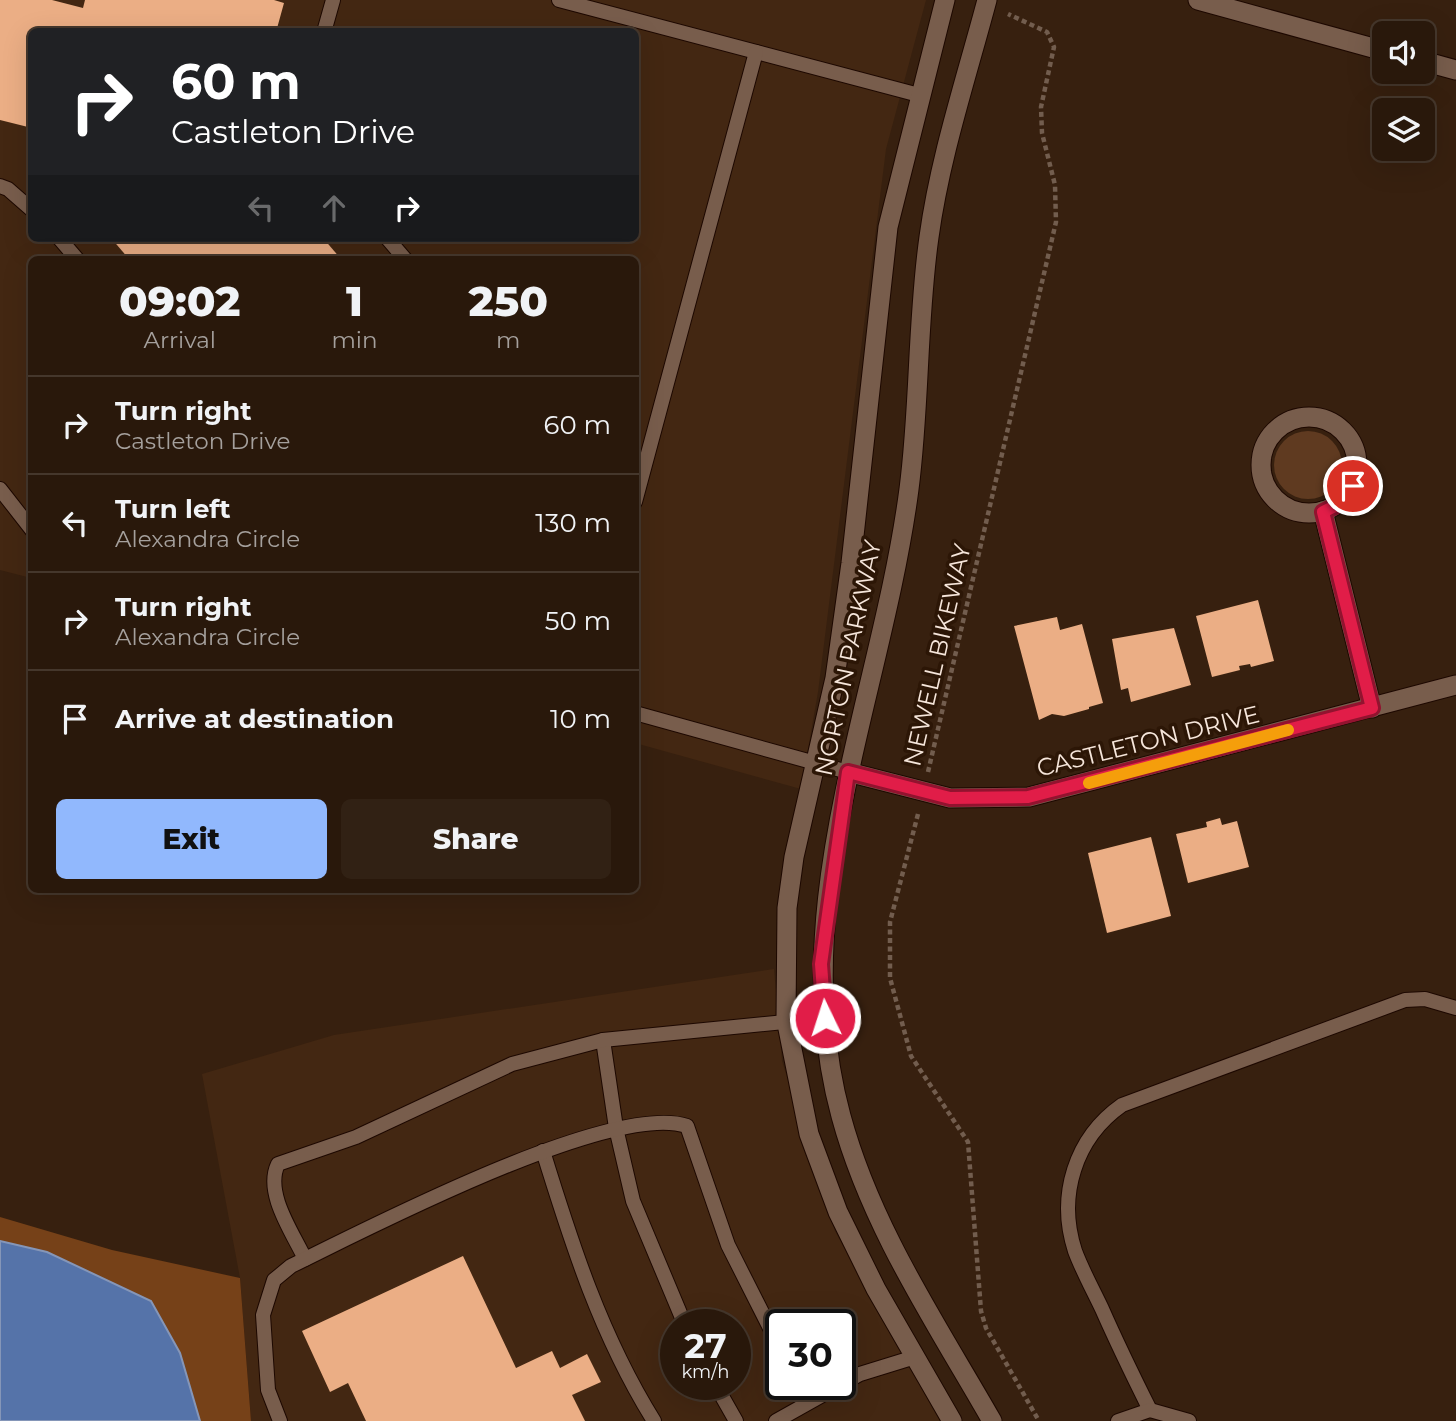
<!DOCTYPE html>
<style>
:root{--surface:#29180b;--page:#312114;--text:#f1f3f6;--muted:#a5a09d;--line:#45372c;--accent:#91b8fd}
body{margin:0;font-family:Montserrat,sans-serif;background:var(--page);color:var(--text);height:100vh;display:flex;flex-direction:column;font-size:26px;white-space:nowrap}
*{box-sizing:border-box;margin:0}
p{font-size:23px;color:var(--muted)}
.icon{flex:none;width:38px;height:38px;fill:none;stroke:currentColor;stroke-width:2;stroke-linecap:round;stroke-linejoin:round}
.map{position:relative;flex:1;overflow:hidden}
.sheet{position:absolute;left:28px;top:256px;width:611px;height:637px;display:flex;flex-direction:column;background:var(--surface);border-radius:10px;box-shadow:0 7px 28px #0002,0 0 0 2px var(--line)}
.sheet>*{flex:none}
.top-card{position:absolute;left:28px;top:28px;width:611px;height:214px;border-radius:10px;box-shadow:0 7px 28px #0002,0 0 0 2px var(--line);background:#202124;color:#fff;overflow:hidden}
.buttons{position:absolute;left:1372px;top:21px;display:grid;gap:14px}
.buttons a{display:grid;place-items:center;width:63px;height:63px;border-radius:10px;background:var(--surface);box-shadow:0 7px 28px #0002,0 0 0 2px var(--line);font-size:35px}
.speed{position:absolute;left:660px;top:1309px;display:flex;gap:14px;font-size:35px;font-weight:700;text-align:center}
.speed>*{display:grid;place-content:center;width:91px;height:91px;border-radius:50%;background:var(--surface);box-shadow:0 7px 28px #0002,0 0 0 2px var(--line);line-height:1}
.speed small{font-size:18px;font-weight:400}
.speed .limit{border:4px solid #111;border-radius:10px;background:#fff;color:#111}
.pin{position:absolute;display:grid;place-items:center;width:60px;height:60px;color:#fff;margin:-30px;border:4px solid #fff;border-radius:50%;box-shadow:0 2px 7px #0007}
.me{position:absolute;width:77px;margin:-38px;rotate:356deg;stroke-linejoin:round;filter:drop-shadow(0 0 5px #0008)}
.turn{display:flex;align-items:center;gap:24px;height:147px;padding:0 28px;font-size:32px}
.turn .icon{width:91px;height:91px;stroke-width:2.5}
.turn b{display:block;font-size:49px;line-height:60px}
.lanes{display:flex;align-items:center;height:66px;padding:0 28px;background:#0003;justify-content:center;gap:35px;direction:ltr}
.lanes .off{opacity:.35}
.eta{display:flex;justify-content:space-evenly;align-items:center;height:119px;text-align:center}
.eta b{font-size:42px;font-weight:800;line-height:49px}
.cta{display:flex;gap:14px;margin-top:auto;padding:14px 28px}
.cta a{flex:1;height:80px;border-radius:10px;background:var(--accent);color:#111;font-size:28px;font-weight:800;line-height:80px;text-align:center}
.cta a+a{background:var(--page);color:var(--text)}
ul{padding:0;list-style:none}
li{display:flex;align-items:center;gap:21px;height:98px;padding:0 28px;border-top:2px solid var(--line)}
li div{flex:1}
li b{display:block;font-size:26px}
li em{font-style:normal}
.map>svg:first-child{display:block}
.built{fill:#432712;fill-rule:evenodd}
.green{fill:#5f3a20}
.forest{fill:#764118}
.water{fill:#5573a9;stroke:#8596b8;stroke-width:2}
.building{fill:#ebae85}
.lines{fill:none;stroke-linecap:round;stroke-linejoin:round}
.service-casing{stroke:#1d0800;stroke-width:16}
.minor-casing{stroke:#1d0800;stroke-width:21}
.path{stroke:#725d4e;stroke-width:4.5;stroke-dasharray:5 3.5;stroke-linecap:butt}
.service{stroke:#785d4c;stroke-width:14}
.minor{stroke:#785d4c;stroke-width:19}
.route-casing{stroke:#92132f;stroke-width:18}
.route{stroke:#e11d48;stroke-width:12}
.slow{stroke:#f59e0b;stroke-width:12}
.labels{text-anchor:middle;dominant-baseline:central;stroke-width:7;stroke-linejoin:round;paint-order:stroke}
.street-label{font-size:24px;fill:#f6e6db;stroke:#2c1606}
</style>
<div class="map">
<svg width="1456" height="1421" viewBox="0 0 1456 1421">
<rect width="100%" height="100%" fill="#37200f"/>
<g class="built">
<path d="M0,0H926L886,149L818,692L801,789L635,743V259H32L31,578L0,570ZM32,32H635V238H32Z"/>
<path d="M774,969L782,1061L835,1231L940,1421H251L240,1278L202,1074L334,1035ZM676,1325H735V1384H676ZM780,1325H840V1384H780Z"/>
</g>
<circle class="green" cx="1308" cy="465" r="34"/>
<polygon class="forest" points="0,1217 112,1250 240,1278 251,1421 0,1421"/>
<polygon class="water" points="0,1241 47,1252 151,1301 180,1353 200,1421 0,1421"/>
<g class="building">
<polygon points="0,0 52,0 83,8 85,0 274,0 284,3 276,32 32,32 32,128 0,120"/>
<polygon points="111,238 323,238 341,259 129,259"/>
<polygon points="1258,600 1274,661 1251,667 1250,664 1239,666 1240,670 1212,677 1196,616"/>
<polygon points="1057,617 1060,630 1082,624 1103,703 1089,707 1089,709 1064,716 1052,714 1039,720 1014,626"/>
<polygon points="1174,628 1191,685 1131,702 1128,688 1121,690 1112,639"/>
<polygon points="1220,818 1222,825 1237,821 1249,867 1188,883 1176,834 1207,827 1206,822"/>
<polygon points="1151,837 1171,916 1107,933 1088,853"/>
<polygon points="463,1256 516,1368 552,1351 560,1368 587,1354 601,1382 572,1395 585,1421 366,1421 348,1383 330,1392 302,1331"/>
</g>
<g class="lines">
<defs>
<g id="service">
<polyline points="559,0 919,95"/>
<polyline points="324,32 333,0"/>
<polyline points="0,186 8,189 32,210"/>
<polyline points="59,238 77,259"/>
<polyline points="387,238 405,259"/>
<polyline points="0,489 32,530"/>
<polyline points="635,502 756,52"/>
<polyline points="635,713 848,772"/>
<polyline points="603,1040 616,1128 633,1201 685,1325"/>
<path d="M543,1151C572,1245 601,1336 654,1421"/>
<path d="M305,1259C293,1233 264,1193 278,1164L356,1137L512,1064L603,1040L825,1018"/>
<polyline points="715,1384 736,1421"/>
<polyline points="802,1384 811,1399"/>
<path d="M1150,1410C1133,1376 1117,1343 1102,1309C1093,1290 1082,1270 1075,1251C1057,1196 1075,1138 1122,1105L1405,1000L1425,999L1456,1008"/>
<path d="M280,1421L268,1390L263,1315L274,1280L291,1266C367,1229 612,1101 687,1126L728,1245L780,1348"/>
<polyline points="776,1421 860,1374 915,1357"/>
<polyline points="1118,1421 1150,1410 1189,1421"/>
</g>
<g id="minor">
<polyline points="945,0 888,227 851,563 835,678 794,857 787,908 786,1019 809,1134 838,1212 876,1289 952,1421"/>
<path d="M987,0C966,79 940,157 929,237C917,321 920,405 909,489C882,696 783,904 841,1116C871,1227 936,1323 992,1421"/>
<polyline points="1198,0 1384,51"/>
<polyline points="1423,61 1456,70"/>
<circle cx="1309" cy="465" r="48"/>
<polyline points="1323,511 1372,708"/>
<polyline points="848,772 950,798 1029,797 1456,685"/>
</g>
</defs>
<use href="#service" class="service-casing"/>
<use href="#minor" class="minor-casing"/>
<g class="path">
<polyline points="928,772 1056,222 1055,185 1042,133 1041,107 1054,47 1047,32 1008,14"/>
<polyline points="918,814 890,922 890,978 911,1056 968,1142 981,1311 986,1328 1039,1421"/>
</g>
<use href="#service" class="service"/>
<use href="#minor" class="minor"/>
</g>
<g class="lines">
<defs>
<polyline id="route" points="825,1018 821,964 848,772 950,798 1028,797 1372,708 1323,512 1335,506 1353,486"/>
</defs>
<use href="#route" class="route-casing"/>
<use href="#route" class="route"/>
<polyline class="slow" points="1089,783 1288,730"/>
</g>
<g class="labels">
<g class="street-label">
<text transform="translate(937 655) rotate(-77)">NEWELL BIKEWAY</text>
<text transform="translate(848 658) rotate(-78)">NORTON PARKWAY</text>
<text transform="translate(1148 741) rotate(-14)">CASTLETON DRIVE</text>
</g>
</g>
</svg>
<div class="buttons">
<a><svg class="icon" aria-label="sound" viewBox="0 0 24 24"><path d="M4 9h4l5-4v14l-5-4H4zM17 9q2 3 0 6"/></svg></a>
<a><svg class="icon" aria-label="layers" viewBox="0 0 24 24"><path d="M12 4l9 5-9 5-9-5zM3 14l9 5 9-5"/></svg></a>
</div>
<div class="speed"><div>27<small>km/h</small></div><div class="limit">30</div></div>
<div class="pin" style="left:1353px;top:486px;background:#d93025"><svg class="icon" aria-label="arrive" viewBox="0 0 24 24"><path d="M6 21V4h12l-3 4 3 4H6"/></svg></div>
<svg class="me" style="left:825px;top:1018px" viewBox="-20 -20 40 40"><circle r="17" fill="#e11d48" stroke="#fff" stroke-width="3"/><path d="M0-11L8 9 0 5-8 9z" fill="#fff"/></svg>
<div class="top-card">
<div class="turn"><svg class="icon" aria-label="right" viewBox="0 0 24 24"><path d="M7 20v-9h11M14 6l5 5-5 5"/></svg><div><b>60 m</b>Castleton Drive</div></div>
<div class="lanes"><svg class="icon off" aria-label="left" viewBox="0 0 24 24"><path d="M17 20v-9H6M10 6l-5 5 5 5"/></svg><svg class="icon off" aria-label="ahead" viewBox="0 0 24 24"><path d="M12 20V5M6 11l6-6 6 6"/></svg><svg class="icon" aria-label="right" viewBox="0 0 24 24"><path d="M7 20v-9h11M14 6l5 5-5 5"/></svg></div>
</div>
<section class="sheet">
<div class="eta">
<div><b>09:02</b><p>Arrival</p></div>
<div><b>1</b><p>min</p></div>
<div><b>250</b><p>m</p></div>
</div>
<ul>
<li><svg class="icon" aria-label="right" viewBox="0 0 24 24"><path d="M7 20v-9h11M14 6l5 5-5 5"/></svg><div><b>Turn right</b><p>Castleton Drive</p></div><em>60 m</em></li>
<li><svg class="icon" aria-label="left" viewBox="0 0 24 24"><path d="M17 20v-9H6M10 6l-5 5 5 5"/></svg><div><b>Turn left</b><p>Alexandra Circle</p></div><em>130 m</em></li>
<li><svg class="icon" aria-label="right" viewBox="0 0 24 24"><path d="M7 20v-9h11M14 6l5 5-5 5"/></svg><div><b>Turn right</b><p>Alexandra Circle</p></div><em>50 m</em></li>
<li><svg class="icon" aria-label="arrive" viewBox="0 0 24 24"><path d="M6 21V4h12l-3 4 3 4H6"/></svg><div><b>Arrive at destination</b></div><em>10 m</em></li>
</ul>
<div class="cta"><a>Exit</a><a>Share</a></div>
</section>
</div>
